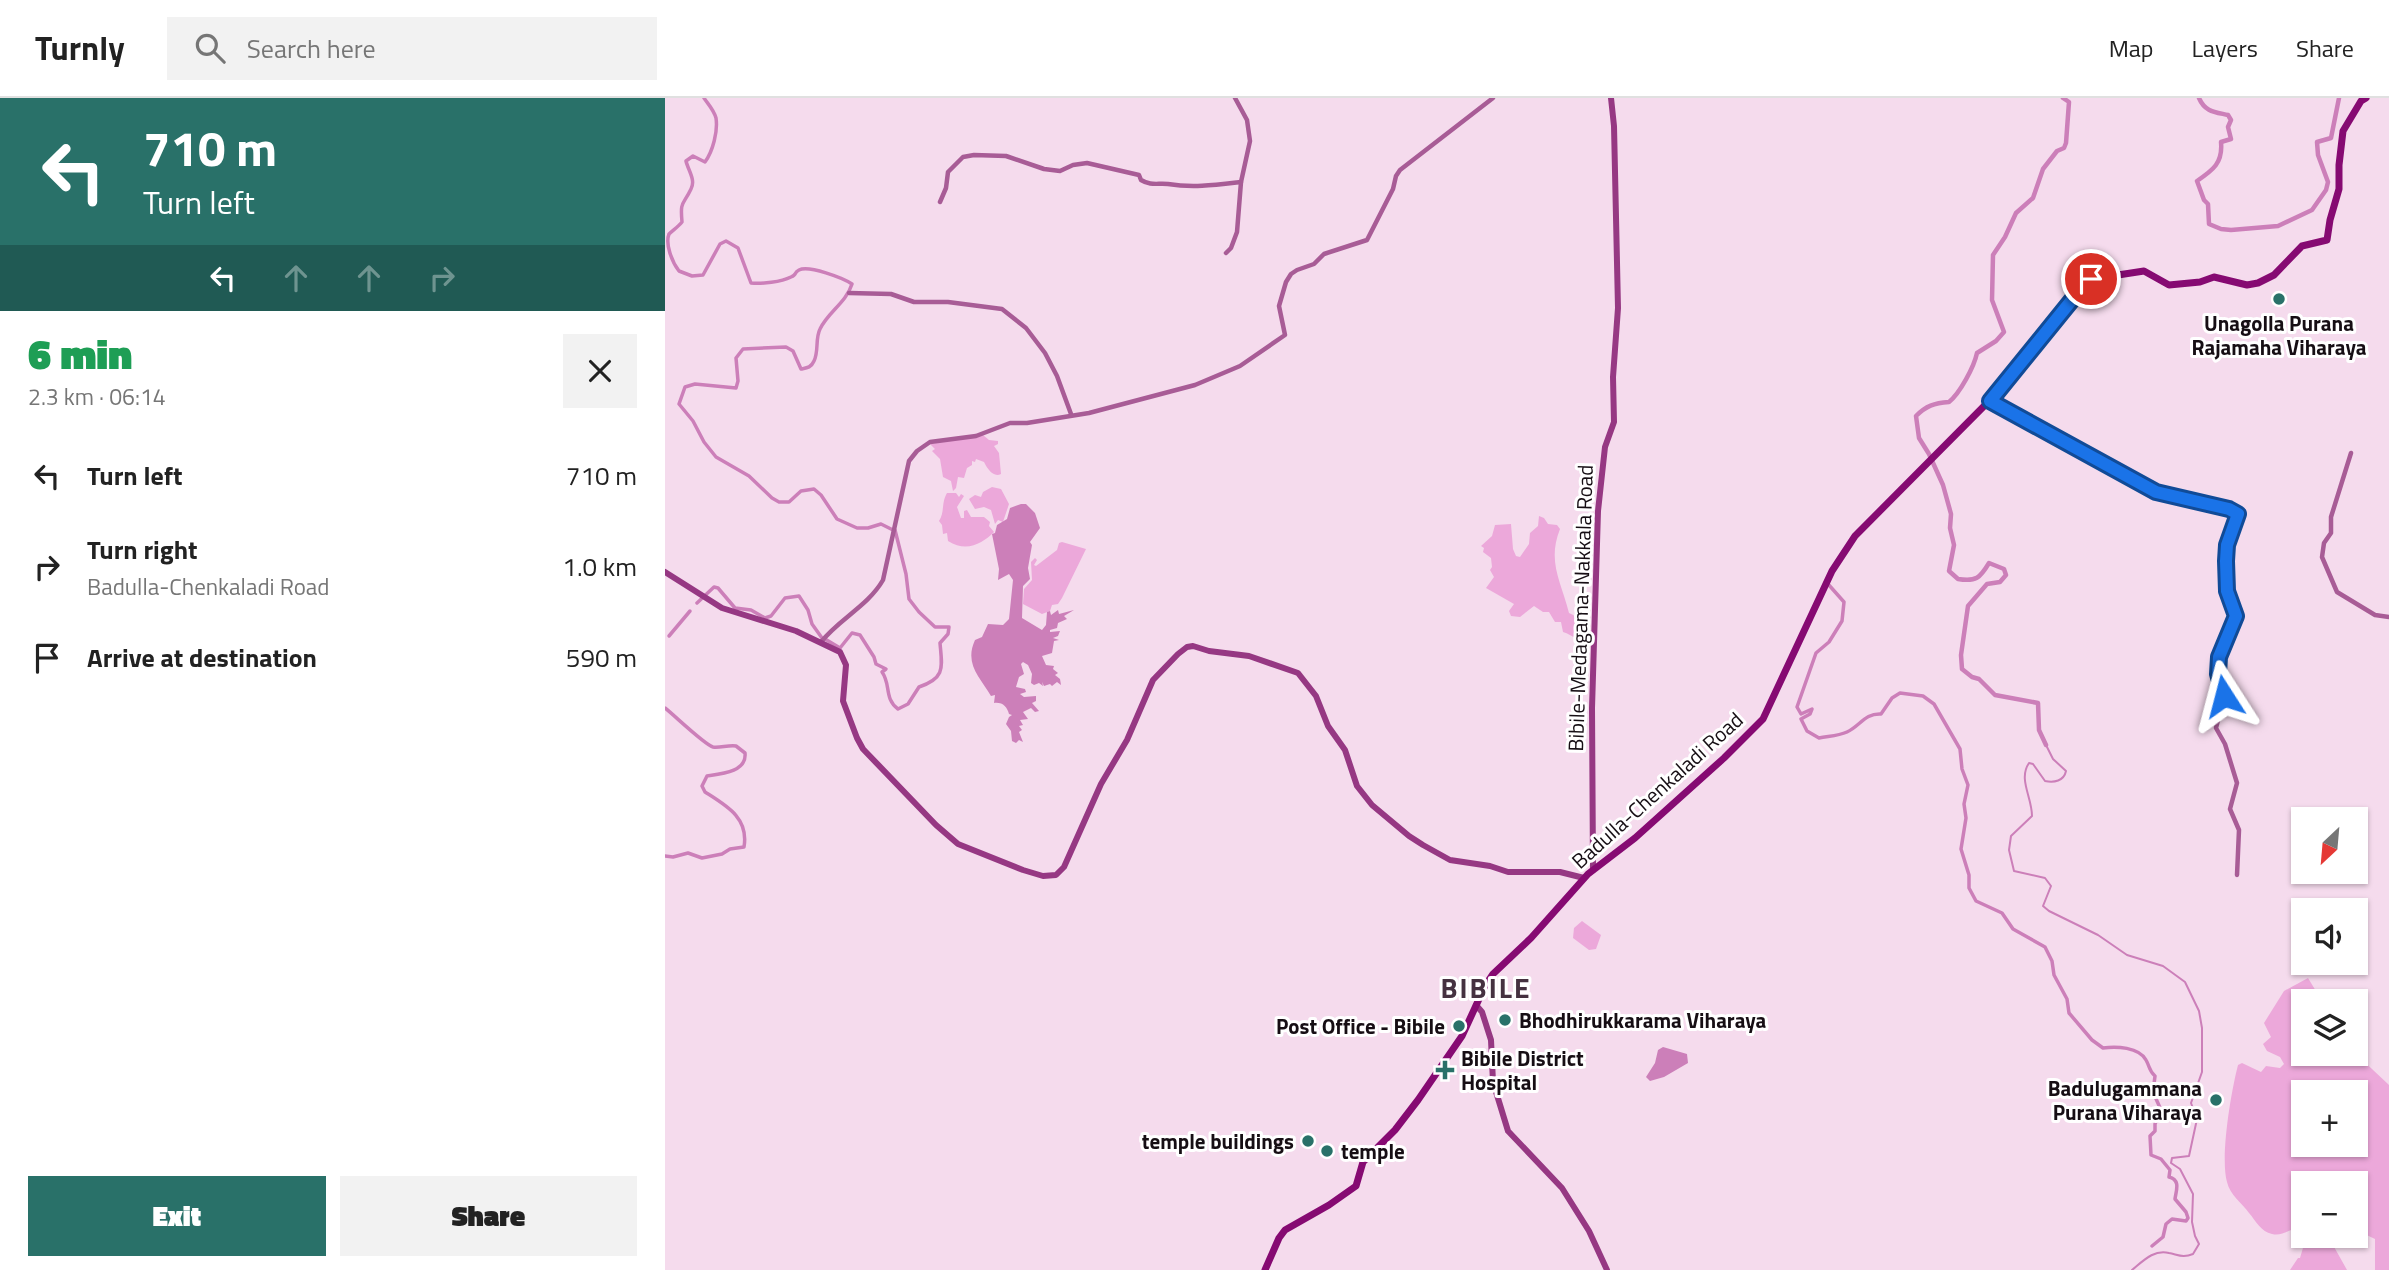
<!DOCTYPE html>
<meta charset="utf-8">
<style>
:root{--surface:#fff;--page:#f2f2f2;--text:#222;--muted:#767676;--line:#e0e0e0;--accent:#297169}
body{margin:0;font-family:"Titillium Web",sans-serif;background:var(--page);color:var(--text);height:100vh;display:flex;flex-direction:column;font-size:26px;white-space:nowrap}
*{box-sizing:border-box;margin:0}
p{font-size:23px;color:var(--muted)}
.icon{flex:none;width:38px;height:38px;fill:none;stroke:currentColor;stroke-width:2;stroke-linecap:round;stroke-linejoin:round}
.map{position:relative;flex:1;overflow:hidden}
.panel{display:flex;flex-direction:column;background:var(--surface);width:665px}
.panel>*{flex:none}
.hud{background:#297169;color:#fff;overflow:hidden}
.needle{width:46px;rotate:206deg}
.tools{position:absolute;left:1626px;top:709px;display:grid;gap:14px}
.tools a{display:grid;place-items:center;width:77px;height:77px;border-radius:0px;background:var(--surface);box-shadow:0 2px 5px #0004;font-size:35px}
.pin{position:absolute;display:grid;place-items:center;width:60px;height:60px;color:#fff;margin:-30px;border:4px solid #fff;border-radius:50%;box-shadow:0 2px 7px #0007}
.me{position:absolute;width:77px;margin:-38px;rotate:351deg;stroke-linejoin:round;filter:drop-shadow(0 0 5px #0008)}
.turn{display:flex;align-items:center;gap:24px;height:147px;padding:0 28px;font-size:32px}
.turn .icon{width:91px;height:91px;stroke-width:2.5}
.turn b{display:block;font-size:49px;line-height:60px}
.lanes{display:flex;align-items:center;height:66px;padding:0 28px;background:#0003;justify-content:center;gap:35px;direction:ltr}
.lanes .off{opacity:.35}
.round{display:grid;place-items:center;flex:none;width:74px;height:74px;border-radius:0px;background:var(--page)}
.overview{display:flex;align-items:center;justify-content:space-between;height:119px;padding:0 28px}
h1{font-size:42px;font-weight:800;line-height:52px;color:#1e9e55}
.primary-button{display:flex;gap:14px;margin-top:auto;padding:14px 28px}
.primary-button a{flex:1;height:80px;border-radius:0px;background:var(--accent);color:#fff;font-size:28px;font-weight:800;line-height:80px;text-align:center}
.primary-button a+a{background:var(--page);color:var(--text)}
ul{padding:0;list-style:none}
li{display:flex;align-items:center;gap:21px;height:91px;padding:0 28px}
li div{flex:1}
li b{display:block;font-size:26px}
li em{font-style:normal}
header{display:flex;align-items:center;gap:42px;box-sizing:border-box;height:98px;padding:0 35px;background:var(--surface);border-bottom:2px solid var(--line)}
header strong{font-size:33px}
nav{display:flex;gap:38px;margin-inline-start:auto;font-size:24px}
.search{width:490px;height:63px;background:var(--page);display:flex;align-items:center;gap:18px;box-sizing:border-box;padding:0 24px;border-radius:0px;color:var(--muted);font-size:26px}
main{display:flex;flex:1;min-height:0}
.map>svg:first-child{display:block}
.green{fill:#eca8da;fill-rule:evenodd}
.water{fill:#cc7fb9}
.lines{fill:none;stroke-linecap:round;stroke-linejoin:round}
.stream{stroke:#cc7fb9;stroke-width:2}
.canal{stroke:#cc7fb9;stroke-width:3.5}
.river{stroke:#cc7fb9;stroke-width:4.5}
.secondary{stroke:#a85c96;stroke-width:4.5}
.primary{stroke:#963883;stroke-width:6}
.highway{stroke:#860a72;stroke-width:7}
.route-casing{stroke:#114b97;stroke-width:18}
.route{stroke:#1a73e8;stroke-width:12}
.poi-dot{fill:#297169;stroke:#fff;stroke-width:2.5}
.labels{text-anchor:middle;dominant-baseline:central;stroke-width:6;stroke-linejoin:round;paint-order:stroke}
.poi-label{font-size:21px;font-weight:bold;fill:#160e14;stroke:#fff;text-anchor:start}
.street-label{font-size:21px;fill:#160e14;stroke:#fff}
.district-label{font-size:28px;font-weight:bold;letter-spacing:2px;fill:#453140;stroke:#fff}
</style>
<header>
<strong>Turnly</strong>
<div class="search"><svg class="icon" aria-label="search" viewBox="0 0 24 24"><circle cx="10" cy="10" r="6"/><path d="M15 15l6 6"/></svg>Search here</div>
<nav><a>Map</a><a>Layers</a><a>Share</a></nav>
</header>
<main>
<section class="panel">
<div class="hud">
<div class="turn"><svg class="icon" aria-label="left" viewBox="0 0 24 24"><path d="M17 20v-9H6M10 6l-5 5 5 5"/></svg><div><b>710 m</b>Turn left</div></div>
<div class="lanes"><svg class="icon" aria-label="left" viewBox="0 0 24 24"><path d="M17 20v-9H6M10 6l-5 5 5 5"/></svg><svg class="icon off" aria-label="ahead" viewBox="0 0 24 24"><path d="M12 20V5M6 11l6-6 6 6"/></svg><svg class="icon off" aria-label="ahead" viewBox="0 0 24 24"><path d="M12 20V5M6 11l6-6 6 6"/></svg><svg class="icon off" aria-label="right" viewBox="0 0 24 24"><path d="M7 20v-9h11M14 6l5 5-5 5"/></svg></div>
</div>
<div class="overview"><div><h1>6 min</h1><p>2.3 km · 06:14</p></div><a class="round"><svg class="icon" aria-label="close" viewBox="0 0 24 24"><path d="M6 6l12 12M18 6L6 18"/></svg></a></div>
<ul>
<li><svg class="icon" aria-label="left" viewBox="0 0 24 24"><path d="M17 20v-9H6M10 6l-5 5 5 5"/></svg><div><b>Turn left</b></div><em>710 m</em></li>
<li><svg class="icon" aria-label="right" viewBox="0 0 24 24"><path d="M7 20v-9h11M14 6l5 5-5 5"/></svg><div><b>Turn right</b><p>Badulla-Chenkaladi Road</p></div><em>1.0 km</em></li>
<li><svg class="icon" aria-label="arrive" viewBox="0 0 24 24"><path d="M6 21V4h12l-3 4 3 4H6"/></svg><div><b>Arrive at destination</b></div><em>590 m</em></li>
</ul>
<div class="primary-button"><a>Exit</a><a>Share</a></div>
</section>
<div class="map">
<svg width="1724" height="1172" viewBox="0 0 1724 1172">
<rect width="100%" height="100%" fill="#f5dbed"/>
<g class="green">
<path d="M318,337L324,342L333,343V346L329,348L334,355L336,376C328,380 322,370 319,364L311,361L310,364L307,363V367L302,370L299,380L293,379L291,390L288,393L286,383L278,379L275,361L267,353L270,351L265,346Z"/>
<polygon points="327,389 336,391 344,406 338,424 333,422 330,426 326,412 319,409 310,411 304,401 310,397 316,399 318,394"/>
<path d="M282,395H291L294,399L296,396L299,398L292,409L296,420H299V413L302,412L306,419H319L325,424L324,428L329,434C318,445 302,455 283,443L282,435L278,436L277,427L274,423C280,414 276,405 282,395Z"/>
<path d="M874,418L879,420L883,426L892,427L895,431C882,464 896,483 904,515C926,525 913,534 925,545C914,545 908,537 898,534L896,524H890L884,514H878L869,508L855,519L846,518L844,513L849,506L821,490L829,479L825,472L827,469L826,460L818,454L819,450L816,448L827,438L830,427L846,426L848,451L851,458L855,459L864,446L865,435L873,428Z"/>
<polygon points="397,444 421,451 397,500 393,506 387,507 385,513 377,516 358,506 359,491 367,482 366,464 370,460 372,462 369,467 371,468 392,452 394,445"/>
<polygon points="917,823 936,837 931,851 924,852 908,840 909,830"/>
<path d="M1643,880L1657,903H1638V956L1690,955L1724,987V1172H1710V1141L1691,1132L1690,1085H1638V1131C1626,1128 1619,1139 1607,1136C1596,1134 1591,1123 1584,1115C1577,1105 1565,1097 1562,1084C1555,1059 1566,994 1573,967L1577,965L1596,974L1601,968L1615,970L1619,966L1615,959L1602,953L1598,946L1606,939L1599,925L1619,893ZM1638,994H1690V1046H1638Z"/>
<polygon points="1645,1138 1668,1147 1682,1172 1625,1172 1633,1160 1635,1160 1640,1143"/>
</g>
<g class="water">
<path d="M356,406H361L370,415L375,430L365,444L367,447L363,470L365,481L358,488L357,520L377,532L381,527L382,514L385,513L386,517L393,512L394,516L409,512L399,518L402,521L393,525L392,530L385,532V534L395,533L393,538L388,540L394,542L389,543L387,555L377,558L381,567L389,568L388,571L393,575L390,577L395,581L396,587L392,584L387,588L385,586L379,588L377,584L378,588L374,585L369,587L366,585L367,576L363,567L358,564L356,566L359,576L354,579L351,589L360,591L361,594L355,596L359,599L371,598V603L367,605L374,613L370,614L366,610L358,614L363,621L355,622L358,627L354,628L357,632L354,634L358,644L354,642L351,645L347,643L346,633L341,626L344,619L347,617L344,616C342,609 338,604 329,605L330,597L326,598C315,579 299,566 310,542L317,539L323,526L338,527L344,521L348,482L344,476L333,482L334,471L327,436L330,435L332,427L342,421L345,410Z"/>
<polygon points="998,949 1022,956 1023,965 999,979 985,983 981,979 990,965 993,952"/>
</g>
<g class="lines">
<path class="stream" d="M1381,647L1388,661L1401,673C1399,683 1389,685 1380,683L1368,666L1364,665C1353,681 1367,699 1367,718L1346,738L1344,752L1349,773L1380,780L1386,788L1378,808L1384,813L1433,837L1462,857L1498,868L1520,884L1534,913L1537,930V974L1526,1005L1532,1021L1524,1058L1507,1060L1506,1065L1515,1071L1528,1096L1527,1124L1530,1138L1534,1146L1528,1156C1518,1160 1514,1157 1504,1155C1489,1151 1478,1163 1467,1172"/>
<g class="canal">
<path d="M39,0C43,6 49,12 51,20C53,33 48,53 40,64L28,58L21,63C23,72 31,82 26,91C18,108 15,102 17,124C13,129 8,132 4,136C0,146 7,164 14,173L27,178L38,177L55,146L61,143L73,150L86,185C97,186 116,184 126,179C133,176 128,175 134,172C144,167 178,180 187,186C181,205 163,214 155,231C150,241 154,253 149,263C146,270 141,270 136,271L128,253L121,249L78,251L71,260L73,283L71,290L30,286L20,289L14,306L28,323L39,344L51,359L84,378L107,400L114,404H124L136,393L149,391L156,397L172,421L192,430H203L216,426L228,432"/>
<path d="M1163,486L1179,504L1177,523L1164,544L1151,555L1132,609L1136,616L1147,611L1145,616L1136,621L1142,633L1154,640C1164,638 1173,638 1182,634C1195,628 1200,615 1216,616L1227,600L1235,595L1258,598L1269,606L1295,651L1297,671L1303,687L1299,706L1301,720L1296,751L1304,777V790L1311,803L1337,815L1348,831L1380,849L1387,863L1389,877L1402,901L1404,915L1427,942L1438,950C1451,948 1474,949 1481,962C1485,969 1484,973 1490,978L1488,994L1496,1012L1490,1026V1033L1485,1038L1486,1057L1496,1061L1505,1072L1504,1079C1516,1082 1511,1093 1510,1101L1521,1114L1523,1120L1521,1123L1507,1121L1501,1126L1498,1139L1487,1148"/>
<polyline points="32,505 49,489 53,490 70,510 86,512 100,520 106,518 120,500 134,498 143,512 147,526 157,540"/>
<polyline points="4,538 25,513"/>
<path d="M160,541L175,550L187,535L195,537L209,559L211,566L221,571L217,574C226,586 219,601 233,611L243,606L254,589C281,580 277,569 275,545L283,536L284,529H270L254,514L244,501L241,476L230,432"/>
<path d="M0,610C9,617 40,647 48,649C55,650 63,647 71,648L80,655C82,674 56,676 42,678L37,688L40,694C62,708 84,720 79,749L65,751L57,756L37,760L23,755L8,759L0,758"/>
</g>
<g class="river">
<path d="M1534,0C1540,14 1550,14 1563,17L1566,22L1563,29L1566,41L1556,44C1558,65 1548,72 1532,83L1539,102L1543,106L1544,126L1556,131L1566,132L1613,128L1647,112L1661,92L1663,84L1653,57L1652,44L1666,40L1674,0"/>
<path d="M1381,647L1374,632L1373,605L1330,597L1314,581L1307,579L1297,571L1296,557L1303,508L1322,486L1335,484L1341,477L1339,471L1324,465C1315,480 1311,484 1293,481L1284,473L1289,447L1285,430L1286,416L1278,387L1264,356L1254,340L1251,318C1261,308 1269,305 1284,304C1295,295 1309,269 1312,255L1331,243L1339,234L1327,202L1328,157L1340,139L1351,115L1368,100L1378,71L1392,53L1399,50L1401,45L1404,4L1398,0"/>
</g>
<g class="secondary">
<path d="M275,104L281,90L283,74L298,59L309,57L341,58L379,71L395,73L408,67L422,65L474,77L476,82C486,88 492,85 503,86C528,90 550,87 576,84"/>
<polyline points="561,155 566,150 572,134 576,84 585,43 582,22 570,0"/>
<polyline points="184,195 226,196 249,204 283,204 337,211 361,230 380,255 392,278 406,316"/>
<polyline points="1325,303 1491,394 1564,411 1573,416 1562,447 1561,463 1562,493 1571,518 1554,559 1553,577 1559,599 1551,630 1560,646 1572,685 1565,711 1574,732 1572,777"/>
<polyline points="1686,355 1666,419 1666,435 1659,445 1657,459 1672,494 1710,517 1724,519"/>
<path d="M156,544C174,521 203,508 218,482L244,363L252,353L265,344L311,338L345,325H362L424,315L530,287L575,268L620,237L614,208L621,184L626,176L632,172L649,166L659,156L702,142L728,91L731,78L735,72L828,0"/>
</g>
<g class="primary">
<polyline points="0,474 57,510 131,533 175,554 181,567 178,603 192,640 198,651 271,727 293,746 358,772 378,778 391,777 399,769 436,686 462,642 488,582 513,556 522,549 528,548 544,553 584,558 633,575 651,598 663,628 680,652 692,688 707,707 744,738 758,747 785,762 825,768 843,774 895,774 919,780"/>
<polyline points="928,772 927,610 933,413 940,349 949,324 948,279 953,210 949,28 946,0"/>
<polyline points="811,907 817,914 826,942 828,984 843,1033 897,1090 924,1133 942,1172"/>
</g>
<polyline class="highway" points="600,1172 614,1140 620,1132 664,1107 691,1088 698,1064 730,1032 753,1002 797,938 820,888 828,876 866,840 923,776 970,740 1059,660 1098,621 1167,473 1190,438 1336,291 1419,187 1427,181 1479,173 1504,187 1535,184 1549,179 1582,187 1593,185 1609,177 1637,148 1662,142 1665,122 1674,91 1674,67 1678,33 1696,3 1701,0"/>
</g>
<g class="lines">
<defs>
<polyline id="route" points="1426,181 1419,187 1325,303 1491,394 1564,411 1573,416 1562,447 1561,463 1562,493 1571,518 1554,559 1553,576 1559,598"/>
</defs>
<use href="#route" class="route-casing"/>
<use href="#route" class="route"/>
</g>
<g class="poi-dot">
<circle cx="1614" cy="201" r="7"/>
<circle cx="840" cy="922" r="7"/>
<circle cx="794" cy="928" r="7"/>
<path d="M776.5 961.5h7v7h7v7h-7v7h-7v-7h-7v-7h7z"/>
<circle cx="1551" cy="1002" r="7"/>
<circle cx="643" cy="1043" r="7"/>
<circle cx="662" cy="1053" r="7"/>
</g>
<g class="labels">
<g class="poi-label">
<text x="1614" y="225" text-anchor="middle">Unagolla Purana<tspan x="1614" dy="24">Rajamaha Viharaya</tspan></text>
<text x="854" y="922">Bhodhirukkarama Viharaya</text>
<text x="780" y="928" text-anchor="end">Post Office - Bibile</text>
<text x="796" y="960">Bibile District<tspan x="796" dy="24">Hospital</tspan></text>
<text x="1537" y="990" text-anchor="end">Badulugammana<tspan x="1537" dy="24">Purana Viharaya</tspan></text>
<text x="629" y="1043" text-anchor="end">temple buildings</text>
<text x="676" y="1053">temple</text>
</g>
<g class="street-label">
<text transform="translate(915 510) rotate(-88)">Bibile-Medagama-Nakkala Road</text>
<text transform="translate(992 692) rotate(-42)">Badulla-Chenkaladi Road</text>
</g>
<g class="district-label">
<text x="821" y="889">BIBILE</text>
</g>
</g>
</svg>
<div class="tools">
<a><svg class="needle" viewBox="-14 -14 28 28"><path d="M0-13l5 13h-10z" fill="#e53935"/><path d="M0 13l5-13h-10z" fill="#767676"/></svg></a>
<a><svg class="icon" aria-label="sound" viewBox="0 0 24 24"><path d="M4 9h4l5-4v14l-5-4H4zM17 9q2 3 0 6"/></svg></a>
<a><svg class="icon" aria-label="layers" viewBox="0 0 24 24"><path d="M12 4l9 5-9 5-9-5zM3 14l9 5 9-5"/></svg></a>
<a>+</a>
<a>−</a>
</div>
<div class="pin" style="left:1426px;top:181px;background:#d93025"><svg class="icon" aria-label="arrive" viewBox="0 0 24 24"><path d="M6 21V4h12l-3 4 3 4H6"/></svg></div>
<svg class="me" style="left:1559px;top:598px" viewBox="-20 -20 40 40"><path d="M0-17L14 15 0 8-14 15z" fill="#1a73e8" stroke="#fff" stroke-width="4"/></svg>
</div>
</main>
